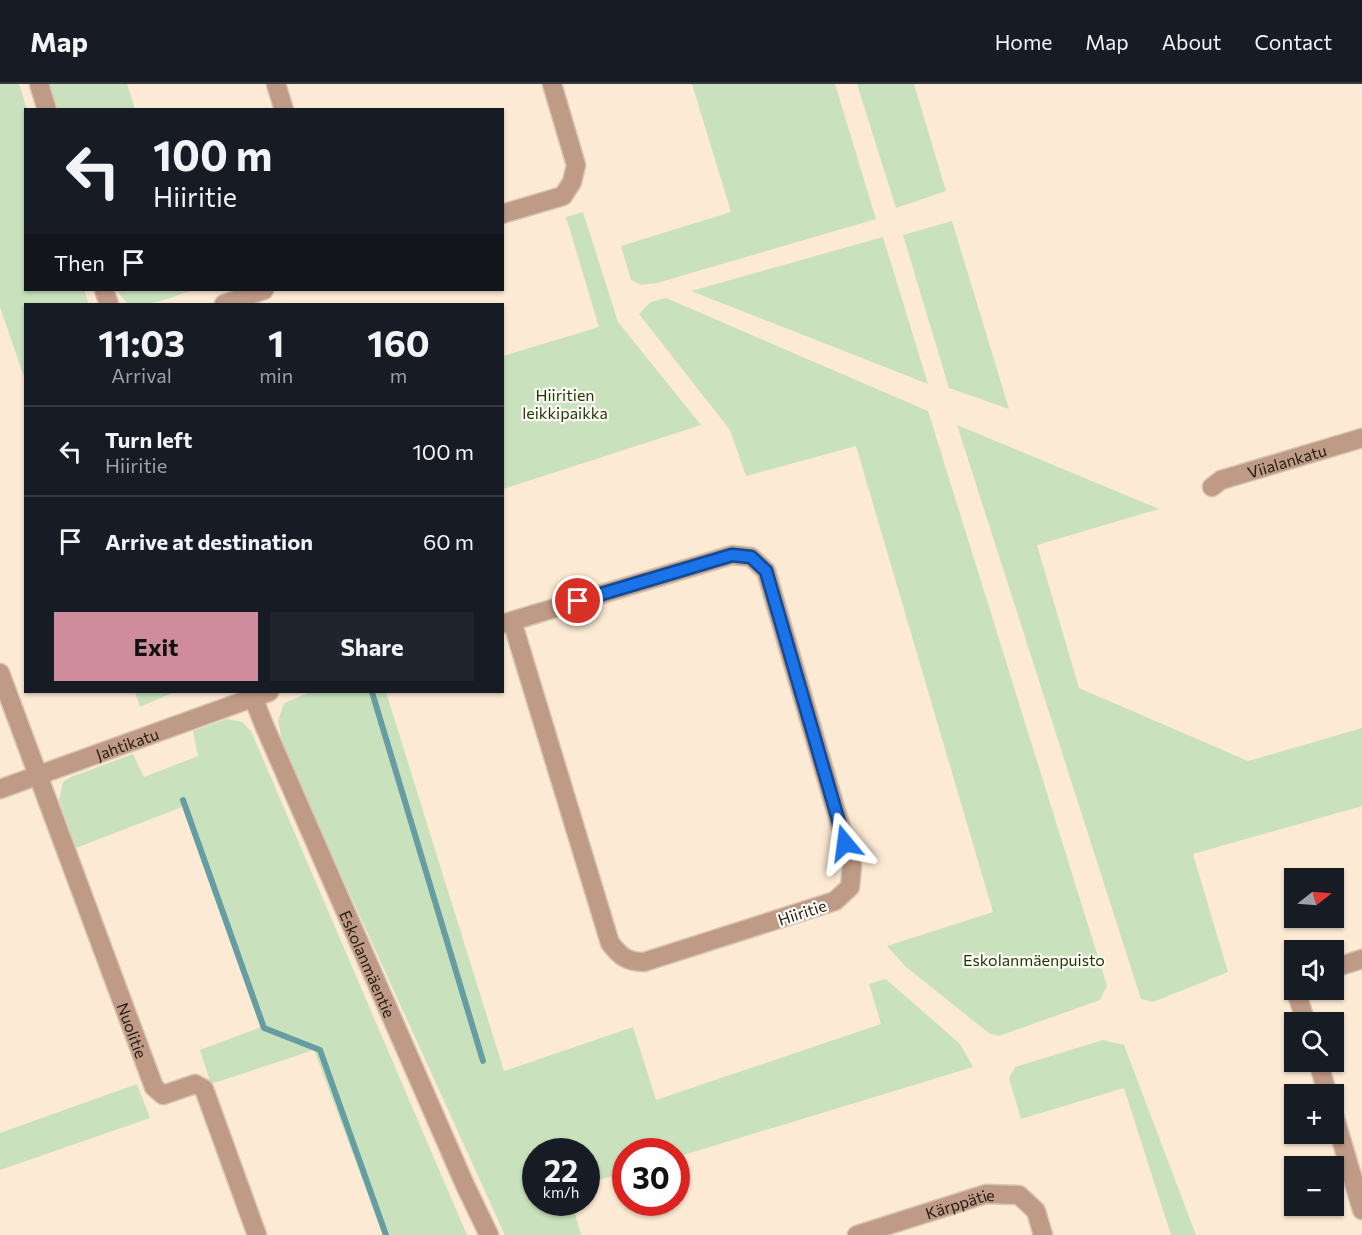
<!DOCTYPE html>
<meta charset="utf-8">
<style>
:root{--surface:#171b24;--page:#20242c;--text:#f1f3f6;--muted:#9ea1a6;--line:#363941;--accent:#cf8c9c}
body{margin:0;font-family:Commissioner,sans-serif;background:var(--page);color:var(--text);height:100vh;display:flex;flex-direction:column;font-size:22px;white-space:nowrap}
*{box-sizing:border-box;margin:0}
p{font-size:20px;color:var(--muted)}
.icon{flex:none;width:33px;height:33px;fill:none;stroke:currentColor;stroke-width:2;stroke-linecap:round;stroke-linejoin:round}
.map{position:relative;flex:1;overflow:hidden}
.drawer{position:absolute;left:24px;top:219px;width:480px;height:390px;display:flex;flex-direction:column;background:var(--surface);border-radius:0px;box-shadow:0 2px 4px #0004}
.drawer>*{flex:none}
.hud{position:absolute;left:24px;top:24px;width:480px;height:183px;border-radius:0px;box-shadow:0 2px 4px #0004;background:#171b24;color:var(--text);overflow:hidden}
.needle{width:39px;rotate:73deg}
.tools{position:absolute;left:1284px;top:784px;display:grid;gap:12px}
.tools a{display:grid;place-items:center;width:60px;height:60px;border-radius:0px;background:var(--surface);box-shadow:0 2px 4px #0004;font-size:30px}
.speed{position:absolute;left:522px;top:1054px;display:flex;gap:12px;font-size:30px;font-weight:700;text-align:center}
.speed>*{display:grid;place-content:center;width:78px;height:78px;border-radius:50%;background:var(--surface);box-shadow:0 2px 4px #0004;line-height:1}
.speed small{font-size:15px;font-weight:400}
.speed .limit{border:9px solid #d22;background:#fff;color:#111}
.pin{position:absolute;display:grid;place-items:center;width:51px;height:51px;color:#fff;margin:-26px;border:3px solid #fff;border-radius:50%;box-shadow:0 2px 6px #0007}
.me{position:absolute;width:66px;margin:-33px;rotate:344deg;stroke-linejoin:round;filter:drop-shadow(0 0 4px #0008)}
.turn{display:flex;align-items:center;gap:21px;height:126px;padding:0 30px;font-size:27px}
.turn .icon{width:78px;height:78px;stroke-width:2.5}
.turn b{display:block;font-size:42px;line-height:51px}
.then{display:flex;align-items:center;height:57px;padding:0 30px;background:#0003;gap:12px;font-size:22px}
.eta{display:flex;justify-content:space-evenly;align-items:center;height:102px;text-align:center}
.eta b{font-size:36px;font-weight:700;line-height:42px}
.primary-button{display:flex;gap:12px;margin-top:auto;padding:12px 30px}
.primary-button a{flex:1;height:69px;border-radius:0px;background:var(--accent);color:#111;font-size:24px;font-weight:700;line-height:69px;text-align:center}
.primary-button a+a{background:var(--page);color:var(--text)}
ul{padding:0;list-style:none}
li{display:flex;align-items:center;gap:18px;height:90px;padding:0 30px;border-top:2px solid var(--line)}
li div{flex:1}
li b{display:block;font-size:22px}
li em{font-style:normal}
header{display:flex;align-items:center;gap:36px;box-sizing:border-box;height:84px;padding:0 30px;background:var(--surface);border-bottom:2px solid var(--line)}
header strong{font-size:28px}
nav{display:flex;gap:33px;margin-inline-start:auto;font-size:21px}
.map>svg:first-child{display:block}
.green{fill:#c9e2bd}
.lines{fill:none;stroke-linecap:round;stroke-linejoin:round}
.stream{stroke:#669da2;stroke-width:6}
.minor-casing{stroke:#d5c5b1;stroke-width:21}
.minor{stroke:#bf9a86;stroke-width:18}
.route-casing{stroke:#114b97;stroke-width:15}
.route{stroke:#1a73e8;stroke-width:10}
.labels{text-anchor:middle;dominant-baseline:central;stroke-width:4.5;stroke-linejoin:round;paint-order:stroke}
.park-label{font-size:16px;fill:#193901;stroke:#fdf9f5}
.street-label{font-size:16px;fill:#221c14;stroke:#fdf9f5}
</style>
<header>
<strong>Map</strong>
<nav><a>Home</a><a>Map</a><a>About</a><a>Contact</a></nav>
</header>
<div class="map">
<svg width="1362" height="1151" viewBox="0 0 1362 1151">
<rect width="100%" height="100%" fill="#fcead4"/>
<g class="green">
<polygon points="0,0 19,0 27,25 26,26 26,206 84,206 89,220 26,220 25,296 0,223"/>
<polygon points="49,0 127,0 135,25 57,25"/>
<polygon points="692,0 835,0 876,135 657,199 641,201 631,196 621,162 731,128"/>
<polygon points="857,0 914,0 946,107 896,124"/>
<polygon points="583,128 618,238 701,341 503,405 503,272 599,243 566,133"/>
<polygon points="952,137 1009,325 949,304 903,151"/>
<polygon points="883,153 928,300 691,207"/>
<path d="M116,206H190V207C169,214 150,223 127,219Z"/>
<polygon points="666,214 928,327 1107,902 1100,916 999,952 990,950 906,883 887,862 993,828 856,362 746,392 730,346 639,230 651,218"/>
<polygon points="957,341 1159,425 1037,461 1079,604 1248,677 1362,644 1362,722 1193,770 1228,888 1153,918 1141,915"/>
<polygon points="135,608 174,608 140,623"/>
<polygon points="311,608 386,608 504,987 633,943 656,1016 881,940 869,900 886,895 960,960 973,983 677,1073 676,1068 626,1068 625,1088 587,1100 586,1068 536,1068 536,1119 572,1119 581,1151 505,1151 283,663 278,637 284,619"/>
<polygon points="227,635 242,638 251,647 467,1151 383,1151 314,966 211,1000 200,966 261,943 182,723 76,764 59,716 63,698 71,693 133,670 144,693 198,672 193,647"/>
<polygon points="1103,956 1124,961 1196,1151 1171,1151 1124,1004 1021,1035 1009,994 1015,983"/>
<polygon points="137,1000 150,1034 0,1086 0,1049"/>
</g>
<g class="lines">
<g class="stream">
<polyline points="372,608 483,977"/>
<polyline points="183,716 264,944 320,966 386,1151"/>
</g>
<defs>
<g id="minor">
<polyline points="39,0 47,26"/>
<polyline points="276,0 284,26"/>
<polyline points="502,130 563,112 572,98 576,81 552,0"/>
<polyline points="104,206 109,220"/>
<polyline points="224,220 264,206"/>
<path id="s1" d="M1212,403L1221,396L1362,354"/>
<path d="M502,540L732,471L751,473L766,487L852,782L850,803L835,817L644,878C627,878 620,872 610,859L512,537"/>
<path id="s2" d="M0,589L154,1003L163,1011L195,1000L204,1005L257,1151"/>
<path id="s3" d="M251,608L264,641L465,1101L489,1151"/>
<path id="s4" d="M0,705L269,608"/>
<polyline points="1334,884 1362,875"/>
<polyline points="1300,906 1297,910 1306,939"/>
<polyline points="1318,978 1328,1011"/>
<polyline points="1334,1031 1362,1126"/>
<path id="s5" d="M857,1151L986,1110L1019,1111L1036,1127L1043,1151"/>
</g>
</defs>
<use href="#minor" class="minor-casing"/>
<use href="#minor" class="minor"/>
</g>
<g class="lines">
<defs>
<polyline id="route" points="578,517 732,471 751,473 766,487 845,759"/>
</defs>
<use href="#route" class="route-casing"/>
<use href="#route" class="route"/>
</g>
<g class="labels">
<g class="park-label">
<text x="565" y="310">Hiiritien<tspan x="565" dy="18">leikkipaikka</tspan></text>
<text x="1034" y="875">Eskolanmäenpuisto</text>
</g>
<g class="street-label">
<text stroke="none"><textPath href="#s1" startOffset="80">Viialankatu</textPath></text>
<text stroke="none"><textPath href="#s4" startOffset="135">Jahtikatu</textPath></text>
<text transform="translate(802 828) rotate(-18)">Hiiritie</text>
<text stroke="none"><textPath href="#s3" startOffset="296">Eskolanmäentie</textPath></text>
<text stroke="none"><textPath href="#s2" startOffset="381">Nuolitie</textPath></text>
<text stroke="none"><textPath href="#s5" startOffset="108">Kärppätie</textPath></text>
</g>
</g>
</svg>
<div class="tools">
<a><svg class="needle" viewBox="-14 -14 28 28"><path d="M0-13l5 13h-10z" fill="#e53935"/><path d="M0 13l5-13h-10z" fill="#9ea1a6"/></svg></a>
<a><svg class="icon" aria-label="sound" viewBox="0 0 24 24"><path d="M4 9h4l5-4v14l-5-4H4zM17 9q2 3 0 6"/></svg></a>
<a><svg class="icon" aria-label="search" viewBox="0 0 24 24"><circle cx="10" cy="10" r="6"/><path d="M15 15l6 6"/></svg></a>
<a>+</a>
<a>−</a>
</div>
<div class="speed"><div>22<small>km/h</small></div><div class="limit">30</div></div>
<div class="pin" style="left:578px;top:517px;background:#d93025"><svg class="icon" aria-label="arrive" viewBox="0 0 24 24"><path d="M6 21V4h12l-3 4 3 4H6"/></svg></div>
<svg class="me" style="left:845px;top:759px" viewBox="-20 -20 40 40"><path d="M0-17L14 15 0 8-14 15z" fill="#1a73e8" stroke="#fff" stroke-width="4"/></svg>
<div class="hud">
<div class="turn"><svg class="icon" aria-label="left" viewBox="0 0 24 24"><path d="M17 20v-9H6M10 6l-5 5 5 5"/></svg><div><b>100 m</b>Hiiritie</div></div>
<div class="then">Then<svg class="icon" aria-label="arrive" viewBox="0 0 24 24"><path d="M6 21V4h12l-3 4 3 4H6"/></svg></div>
</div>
<section class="drawer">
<div class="eta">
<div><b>11:03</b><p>Arrival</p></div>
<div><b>1</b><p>min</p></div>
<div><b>160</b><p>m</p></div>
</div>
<ul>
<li><svg class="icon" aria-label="left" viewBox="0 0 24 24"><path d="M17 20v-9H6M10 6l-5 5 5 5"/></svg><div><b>Turn left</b><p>Hiiritie</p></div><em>100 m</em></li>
<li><svg class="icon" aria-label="arrive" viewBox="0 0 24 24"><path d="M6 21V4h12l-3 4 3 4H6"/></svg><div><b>Arrive at destination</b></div><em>60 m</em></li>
</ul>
<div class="primary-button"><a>Exit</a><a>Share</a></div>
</section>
</div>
